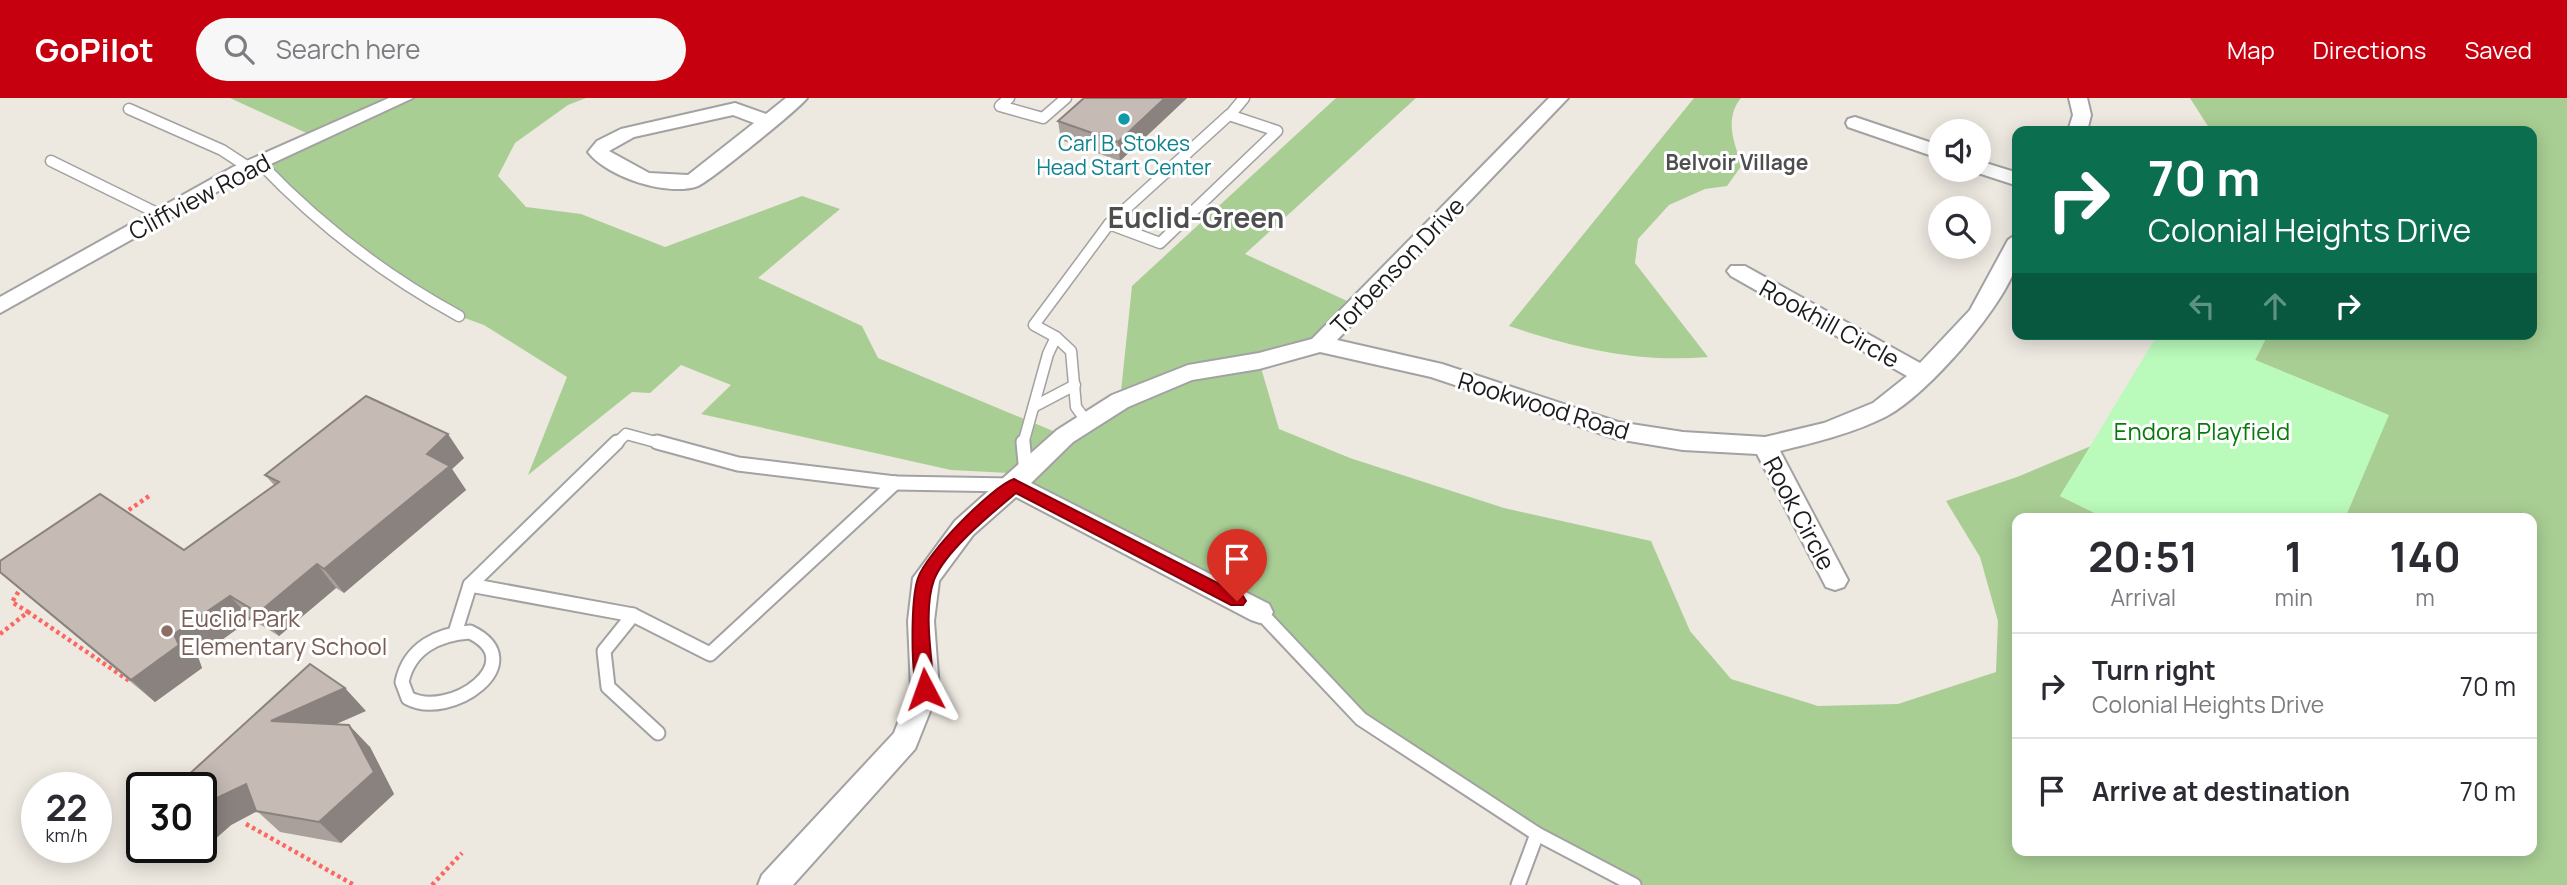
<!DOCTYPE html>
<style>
:root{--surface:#fff;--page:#f7f7f7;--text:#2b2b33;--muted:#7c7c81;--line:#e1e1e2;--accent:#c6000e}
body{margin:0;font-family:Manrope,sans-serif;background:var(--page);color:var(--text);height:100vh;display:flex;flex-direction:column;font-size:26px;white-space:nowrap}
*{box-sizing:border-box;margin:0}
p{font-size:23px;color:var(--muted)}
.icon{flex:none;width:38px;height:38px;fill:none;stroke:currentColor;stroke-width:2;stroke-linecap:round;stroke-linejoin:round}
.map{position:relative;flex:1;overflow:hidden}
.sheet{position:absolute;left:2012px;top:415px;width:525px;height:343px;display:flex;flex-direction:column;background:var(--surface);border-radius:14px;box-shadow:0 4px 18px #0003}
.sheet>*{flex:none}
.top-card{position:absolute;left:2012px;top:28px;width:525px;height:214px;border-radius:14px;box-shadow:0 4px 18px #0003;background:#0b6e4f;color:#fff;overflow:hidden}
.fabs{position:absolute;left:1928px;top:21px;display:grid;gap:14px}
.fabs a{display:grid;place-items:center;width:63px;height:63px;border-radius:50%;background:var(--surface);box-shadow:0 4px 18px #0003;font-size:35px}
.speed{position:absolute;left:21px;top:674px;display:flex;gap:14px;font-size:35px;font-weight:700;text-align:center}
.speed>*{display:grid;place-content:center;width:91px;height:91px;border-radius:50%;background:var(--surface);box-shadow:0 4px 18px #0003;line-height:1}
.speed small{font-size:18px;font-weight:400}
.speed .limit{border:4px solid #111;border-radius:10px;background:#fff;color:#111}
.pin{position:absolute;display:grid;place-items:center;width:60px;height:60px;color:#fff;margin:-72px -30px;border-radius:50% 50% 50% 0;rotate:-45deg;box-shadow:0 0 7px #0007}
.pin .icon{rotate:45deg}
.me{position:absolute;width:77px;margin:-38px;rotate:356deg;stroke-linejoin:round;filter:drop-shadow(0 0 5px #0008)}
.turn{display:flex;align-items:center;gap:24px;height:147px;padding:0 21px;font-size:32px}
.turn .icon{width:91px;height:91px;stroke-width:2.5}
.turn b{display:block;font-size:49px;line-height:60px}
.lanes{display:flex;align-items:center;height:66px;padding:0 21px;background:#0003;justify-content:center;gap:35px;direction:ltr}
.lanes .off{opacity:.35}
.eta{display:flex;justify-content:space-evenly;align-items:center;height:119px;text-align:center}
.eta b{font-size:42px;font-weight:700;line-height:49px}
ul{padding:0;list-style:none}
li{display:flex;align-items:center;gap:21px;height:105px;padding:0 21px;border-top:2px solid var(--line)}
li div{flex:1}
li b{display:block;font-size:26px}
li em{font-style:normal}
header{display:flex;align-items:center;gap:42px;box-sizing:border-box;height:98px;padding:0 35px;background:var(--accent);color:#fff}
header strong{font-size:33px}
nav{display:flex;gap:38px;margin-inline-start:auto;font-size:24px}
.search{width:490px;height:63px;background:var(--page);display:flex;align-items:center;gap:18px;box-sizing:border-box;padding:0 24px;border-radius:38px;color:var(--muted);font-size:26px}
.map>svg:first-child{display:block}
.forest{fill:#a9ce94}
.park{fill:#bafabb}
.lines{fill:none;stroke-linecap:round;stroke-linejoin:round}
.lane-far1-casing{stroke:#a2a2a2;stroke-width:13}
.lane-casing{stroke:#a2a2a2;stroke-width:17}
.street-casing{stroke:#a2a2a2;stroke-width:4}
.path{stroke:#fc6762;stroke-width:4.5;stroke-dasharray:3.5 3.5;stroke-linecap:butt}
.lane-far1{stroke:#fff;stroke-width:10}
.lane{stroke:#fff;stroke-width:13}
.street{fill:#fff;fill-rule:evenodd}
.wall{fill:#a9a09b}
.shaded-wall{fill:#8a827e}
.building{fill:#c5bab4;stroke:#8a827e;stroke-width:2}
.route{fill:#c6000e;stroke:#810009;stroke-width:2}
.culture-dot{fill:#0f9aa8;stroke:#fff;stroke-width:2.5}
.education-dot{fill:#8d6e63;stroke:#fff;stroke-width:2.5}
.labels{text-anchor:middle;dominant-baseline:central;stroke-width:6;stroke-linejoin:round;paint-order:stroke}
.far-culture-label{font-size:21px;fill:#0d838f;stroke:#fff}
.far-neighbourhood-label{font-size:21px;font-weight:bold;fill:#4e4e4e;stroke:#fff}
.street-label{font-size:24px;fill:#1b1b1b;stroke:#fff}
.park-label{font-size:24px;fill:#09790b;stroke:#fff}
.education-label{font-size:24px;fill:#785e54;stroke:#fff;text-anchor:start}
.quarter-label{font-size:28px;font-weight:bold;fill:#4e4e4e;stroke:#fff}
</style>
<header>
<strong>GoPilot</strong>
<div class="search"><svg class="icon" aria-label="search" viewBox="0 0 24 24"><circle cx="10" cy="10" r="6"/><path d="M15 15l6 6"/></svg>Search here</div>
<nav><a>Map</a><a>Directions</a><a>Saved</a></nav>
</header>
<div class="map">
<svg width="2567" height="787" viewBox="0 0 2567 787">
<rect width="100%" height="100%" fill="#ede8e0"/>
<g class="forest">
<polygon points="230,0 586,0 568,7 515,45 498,78 526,109 581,116 665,149 802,98 840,111 758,180 862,228 878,260 1065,338 1120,303 1132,188 1336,0 1416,0 1245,156 1358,208 1320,246 1259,263 1279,331 1350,360 1504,410 1651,443 1690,533 1731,581 1818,608 1898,606 1996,574 1998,523 1980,459 1946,403 2017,379 2091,348 2060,398 2105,420 2018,420 2018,752 2532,752 2532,420 2345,420 2388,317 2255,262 2268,236 2532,236 2532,33 2211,33 2190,0 2567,0 2567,787 1634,787 1537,736 1361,621 1260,514 1014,387 1025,376 951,372 701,316 731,287 681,267 650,295 632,294 528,377 567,279 484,227 459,218 414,195 260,65 313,38"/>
<path d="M1694,0H1741C1724,20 1734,46 1742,67L1727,88L1705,91L1669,107L1638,141L1635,165L1708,259C1638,265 1575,250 1509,228Z"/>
</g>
<polygon class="park" points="2158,236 2268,236 2255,262 2389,317 2345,420 2105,420 2060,398"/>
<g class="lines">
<defs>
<g id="lane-far1">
<polyline points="1009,0 1000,8 1043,20 1066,0"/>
<polyline points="129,11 222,52 248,69"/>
<polygon points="1229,17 1277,33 1160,145 1109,126"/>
<polyline points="1230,17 1244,0"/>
<polyline points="51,63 161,117"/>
<path d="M260,65C319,127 384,177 459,218"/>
<polyline points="1035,308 1075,287"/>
<polyline points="1087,324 1076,309 1071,253 1056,239 1034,227 1109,126"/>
<polyline points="616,346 626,336 663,346"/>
<polyline points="1023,346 1048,256 1056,239"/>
</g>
<g id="lane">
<polyline points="617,344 470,487 633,517 710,556 895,385"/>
<polyline points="657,344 738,366 895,385"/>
<polyline points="1023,344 1026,376"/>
<polyline points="895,385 1011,387"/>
<polyline points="1260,514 1361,621 1537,736 1634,787"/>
<polyline points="633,517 604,553 608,589 658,635"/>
<path d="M470,534C533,564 450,623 408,600L402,584C409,550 438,536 470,534Z"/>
<polyline points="455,535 470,487"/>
<polyline points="1518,787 1537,736"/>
</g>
<g id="street">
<polygon points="389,0 413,0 247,77 0,215 0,199 233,69"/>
<path d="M786,0H807C800,10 709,84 698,88C668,99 607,79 588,54L597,43L621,31L735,5L766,16ZM733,17L754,25L688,77L649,75L609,53L634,39Z"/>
<path d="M1549,0H1568L1337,242L1442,266L1618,324L1683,334L1765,339L1824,325L1873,305L1907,278L1731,178L1727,173L1731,168H1745L1920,265L1970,212L2008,142L2018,135C2018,144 2020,155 2018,162C2007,206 1927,297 1887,318C1854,335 1816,344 1780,353L1848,482L1844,489L1835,492L1826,489L1757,356L1683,352L1617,341L1431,279L1320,254L1259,271L1192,282L1128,309L1073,344L1031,385L1269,506L1273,514L1269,522L1260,525L1251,522L1016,399L973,437L939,483L934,523L939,591L915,651L793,787H758L762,777L894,635L911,591L908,523L913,480L955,423L1057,332L1112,297L1188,267L1259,255L1312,241Z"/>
<polygon points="2069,0 2087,0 2091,17 2087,33 2068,33 2073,17"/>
<polygon points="1855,19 1941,48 1941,61 1848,29 1846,25 1848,21"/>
<polygon points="1979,63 2018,75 2018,88 1972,73 1979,72"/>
</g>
</defs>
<use href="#lane-far1" class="lane-far1-casing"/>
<use href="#lane" class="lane-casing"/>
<use href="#street" class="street-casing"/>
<g class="path">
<polyline points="123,416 149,398"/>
<polyline points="22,488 12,504 28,514"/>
<polyline points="0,536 28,514 131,584"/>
<polyline points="246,726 354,787"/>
<polyline points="432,787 462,755"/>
</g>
<use href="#lane-far1" class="lane-far1"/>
<use href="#lane" class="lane"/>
<use href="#street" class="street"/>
</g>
<g class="wall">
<polygon points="1187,0 1120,63 1061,42 1058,23"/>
<polygon points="464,360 452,371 466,392 344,495 336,490 279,538 251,521 198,559 202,570 155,604 0,475 184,452 274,387 265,377"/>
<polygon points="366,613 335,626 370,649 394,696 341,745 280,734 257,713 231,727 189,764 167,749 201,749 174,690"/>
</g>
<g class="shaded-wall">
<polygon points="1165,0 1187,0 1120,63 1118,44"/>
<polygon points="448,336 464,360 452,371 466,392 344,495 324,471 427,356"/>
<polygon points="317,466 336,490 279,538 258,515"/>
<polygon points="230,498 251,521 198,559 202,570 155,604 131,582 174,536"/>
<polygon points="345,590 366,613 293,645 271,623"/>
<polygon points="349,627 370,649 394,696 341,745 319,724"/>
<polygon points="246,686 269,707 231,727 189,764 170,749 201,749 201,709 206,705"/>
</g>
<g class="building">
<polygon points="1084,0 1165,0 1118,44 1058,23"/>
<polygon points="366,298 448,336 427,356 450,368 324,471 317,466 258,515 230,498 174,536 179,547 131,582 0,474 0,463 100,396 184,452 279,384 265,377"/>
<polygon points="310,566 345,590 271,623 349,627 374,674 319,724 256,713 246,686 206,705 201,709 201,690 174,690"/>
<polygon points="142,719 142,729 136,725"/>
</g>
<path class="route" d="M1014,381L1243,498L1246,503L1243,507H1231L1016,395C992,415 945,453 934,482C923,512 932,560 934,591L925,599L919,597C910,578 911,500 918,480C926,456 991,389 1014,381Z"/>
<circle class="culture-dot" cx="1124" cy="21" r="7"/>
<circle class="education-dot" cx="167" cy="533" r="7"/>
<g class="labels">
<g class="far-culture-label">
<text x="1124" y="45">Carl B. Stokes<tspan x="1124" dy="24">Head Start Center</tspan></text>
</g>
<g class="far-neighbourhood-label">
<text x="1737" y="64">Belvoir Village</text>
</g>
<g class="street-label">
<text transform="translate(199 98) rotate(-28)">Cliffview Road</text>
<text transform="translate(1397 167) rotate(-46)">Torbenson Drive</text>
<text transform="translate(1830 225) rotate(29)">Rookhill Circle</text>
<text transform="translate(1544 307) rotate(17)">Rookwood Road</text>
<text transform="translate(1800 415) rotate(62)">Rook Circle</text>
</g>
<g class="park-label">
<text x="2202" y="332">Endora Playfield</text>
</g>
<g class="education-label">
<text x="181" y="519">Euclid Park<tspan x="181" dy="28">Elementary School</tspan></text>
</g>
<g class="quarter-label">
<text x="1196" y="119">Euclid-Green</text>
</g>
</g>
</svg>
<div class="fabs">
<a><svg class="icon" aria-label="sound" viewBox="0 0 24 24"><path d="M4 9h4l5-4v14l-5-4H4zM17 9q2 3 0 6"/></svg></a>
<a><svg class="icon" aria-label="search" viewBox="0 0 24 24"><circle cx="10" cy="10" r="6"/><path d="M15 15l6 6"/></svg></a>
</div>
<div class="speed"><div>22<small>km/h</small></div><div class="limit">30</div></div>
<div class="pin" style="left:1237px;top:503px;background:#d93025"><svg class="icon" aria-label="arrive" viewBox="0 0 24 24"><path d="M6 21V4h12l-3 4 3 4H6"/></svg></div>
<svg class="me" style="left:925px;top:591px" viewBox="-20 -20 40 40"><path d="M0-17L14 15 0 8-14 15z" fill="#c6000e" stroke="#fff" stroke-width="4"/></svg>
<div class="top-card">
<div class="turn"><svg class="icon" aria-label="right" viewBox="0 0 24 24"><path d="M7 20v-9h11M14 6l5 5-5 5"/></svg><div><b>70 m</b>Colonial Heights Drive</div></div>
<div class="lanes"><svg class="icon off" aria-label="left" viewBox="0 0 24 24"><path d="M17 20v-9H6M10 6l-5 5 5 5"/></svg><svg class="icon off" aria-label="ahead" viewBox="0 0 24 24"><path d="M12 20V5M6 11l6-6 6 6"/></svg><svg class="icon" aria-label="right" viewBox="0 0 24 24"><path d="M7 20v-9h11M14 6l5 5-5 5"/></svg></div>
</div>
<section class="sheet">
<div class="eta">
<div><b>20:51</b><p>Arrival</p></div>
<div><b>1</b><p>min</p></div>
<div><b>140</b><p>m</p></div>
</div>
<ul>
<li><svg class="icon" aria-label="right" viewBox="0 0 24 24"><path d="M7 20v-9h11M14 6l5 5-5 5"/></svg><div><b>Turn right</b><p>Colonial Heights Drive</p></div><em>70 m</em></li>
<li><svg class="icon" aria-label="arrive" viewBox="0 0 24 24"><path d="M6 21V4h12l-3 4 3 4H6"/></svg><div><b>Arrive at destination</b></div><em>70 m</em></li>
</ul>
</section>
</div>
